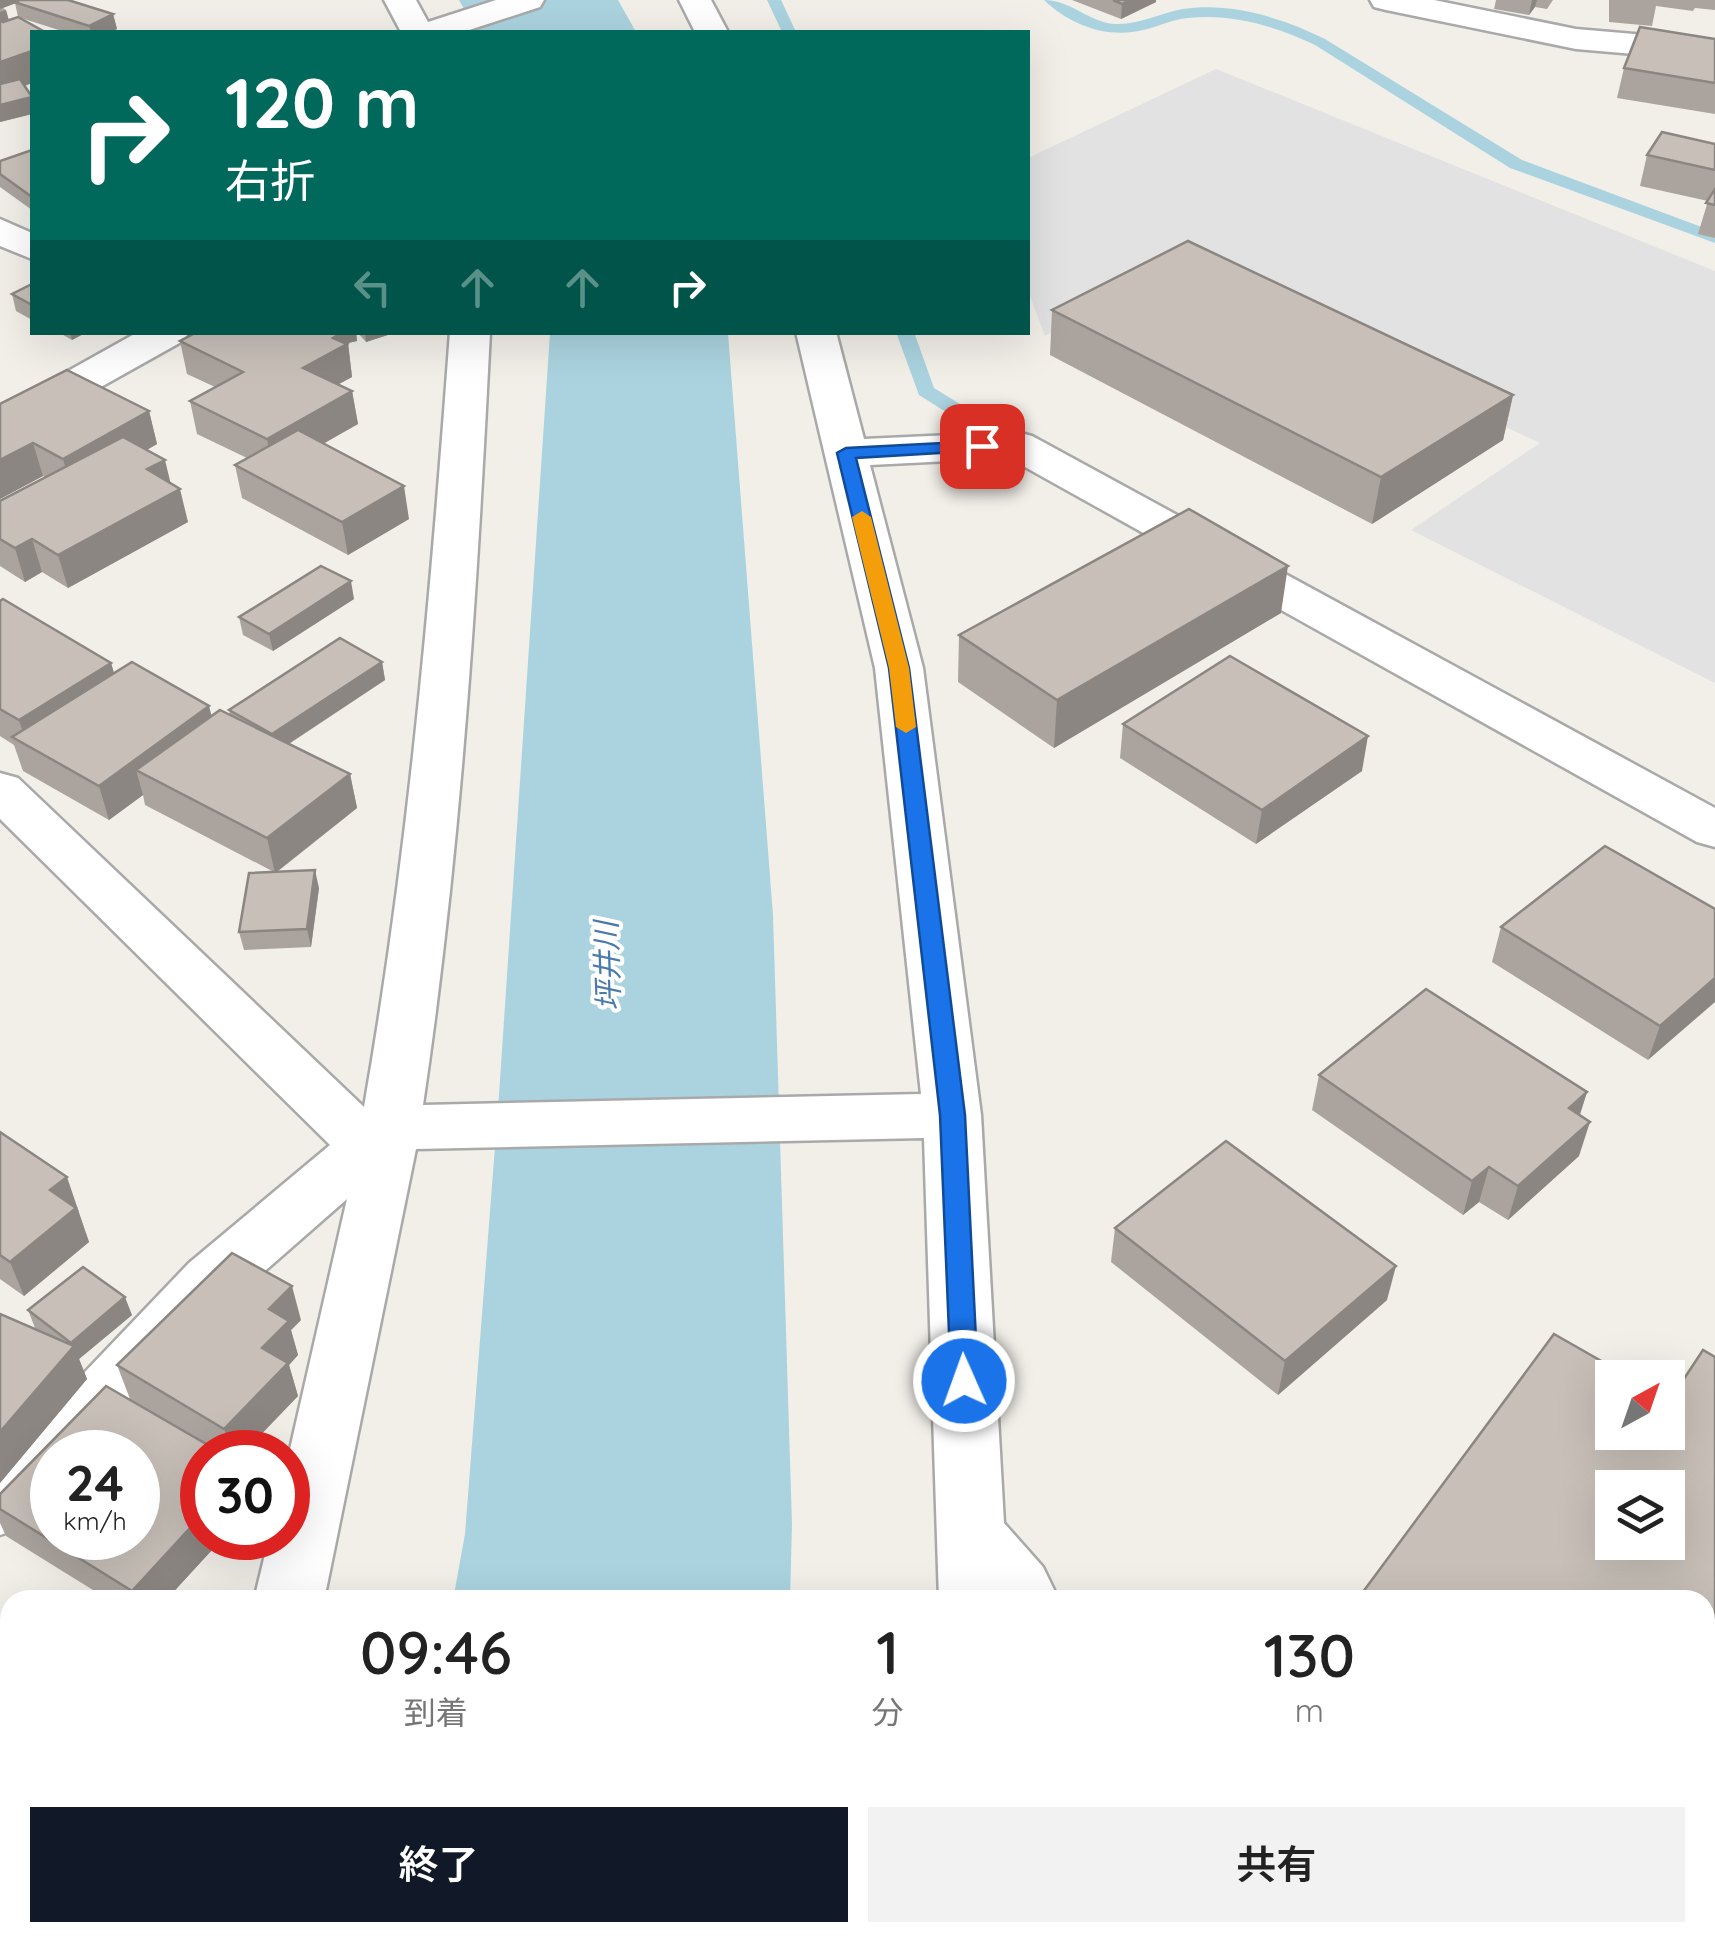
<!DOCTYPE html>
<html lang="ja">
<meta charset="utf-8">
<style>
:root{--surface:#fff;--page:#f2f2f2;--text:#222;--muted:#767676;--accent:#111827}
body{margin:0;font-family:Quicksand,"Noto Sans JP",sans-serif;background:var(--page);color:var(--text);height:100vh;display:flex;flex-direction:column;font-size:38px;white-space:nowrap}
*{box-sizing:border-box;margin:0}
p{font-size:32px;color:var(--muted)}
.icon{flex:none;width:55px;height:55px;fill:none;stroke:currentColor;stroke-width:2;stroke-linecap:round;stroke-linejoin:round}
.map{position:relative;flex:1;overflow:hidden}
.side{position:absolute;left:0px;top:1590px;width:1715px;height:352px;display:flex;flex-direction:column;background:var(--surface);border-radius:30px 30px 0 0;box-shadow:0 10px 40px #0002}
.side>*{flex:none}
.guide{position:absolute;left:30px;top:30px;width:1000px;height:305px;border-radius:0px;box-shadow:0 10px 40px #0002;background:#00695c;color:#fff;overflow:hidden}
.needle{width:65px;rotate:40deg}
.controls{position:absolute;left:1595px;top:1360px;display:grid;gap:20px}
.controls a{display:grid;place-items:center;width:90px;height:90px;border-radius:0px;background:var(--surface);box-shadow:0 10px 40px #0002;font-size:50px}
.speed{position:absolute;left:30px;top:1430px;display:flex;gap:20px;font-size:50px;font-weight:700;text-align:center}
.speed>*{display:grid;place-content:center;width:130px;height:130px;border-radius:50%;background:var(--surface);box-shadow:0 10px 40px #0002;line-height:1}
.speed small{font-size:25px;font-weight:400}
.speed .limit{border:15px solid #d22;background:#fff;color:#111}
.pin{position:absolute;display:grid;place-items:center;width:85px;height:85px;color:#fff;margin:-42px;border-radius:20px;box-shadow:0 5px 15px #0006}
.me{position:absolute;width:110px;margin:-55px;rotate:358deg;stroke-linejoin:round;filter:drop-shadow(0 0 8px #0008)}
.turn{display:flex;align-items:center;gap:35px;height:210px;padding:0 30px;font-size:45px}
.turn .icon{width:130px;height:130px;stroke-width:2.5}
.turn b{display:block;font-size:70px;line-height:85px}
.lanes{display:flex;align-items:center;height:95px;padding:0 30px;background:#0003;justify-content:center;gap:50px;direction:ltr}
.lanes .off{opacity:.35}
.eta{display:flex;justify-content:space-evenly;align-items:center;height:170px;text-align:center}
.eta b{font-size:60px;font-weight:600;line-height:70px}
.action{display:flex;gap:20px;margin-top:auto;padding:20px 30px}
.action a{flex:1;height:115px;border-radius:0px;background:var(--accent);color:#fff;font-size:40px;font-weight:600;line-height:115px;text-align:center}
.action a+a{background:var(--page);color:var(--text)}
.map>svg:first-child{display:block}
.parking{fill:#e2e2e2}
.water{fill:#aad3df}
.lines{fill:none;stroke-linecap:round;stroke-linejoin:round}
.stream{fill:#aad3df;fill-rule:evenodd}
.minor-casing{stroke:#a9a9a9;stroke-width:5}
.minor{fill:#fff;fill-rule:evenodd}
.wall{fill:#aba49e;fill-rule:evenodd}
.shaded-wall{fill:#8b8681}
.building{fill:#c7bfb8;stroke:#8b8681;stroke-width:2.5;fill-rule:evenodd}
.route{fill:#1a73e8;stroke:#114b97;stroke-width:2.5}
.slow{fill:#f59e0b}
.labels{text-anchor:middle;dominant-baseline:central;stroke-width:8;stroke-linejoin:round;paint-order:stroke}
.water-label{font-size:30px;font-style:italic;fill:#4a7aab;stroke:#fff}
</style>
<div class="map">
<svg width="1715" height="1941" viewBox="0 0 1715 1941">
<rect width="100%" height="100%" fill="#f2efe9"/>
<polygon class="parking" points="1216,69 1715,271 1715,683 1411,530 1540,443 1168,270 1045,336 1028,291 1028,158"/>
<g class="water">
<polygon points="459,0 618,0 636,32 477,32"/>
<polygon points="550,333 728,333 773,915 792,1524 790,1600 453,1600 465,1534 499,1095"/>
<polygon points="392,1932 781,1932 781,1933 780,1941 390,1941"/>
</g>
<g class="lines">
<g class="stream">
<polygon points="767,0 781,0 796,32 782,32"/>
<path d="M1044,0C1071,0 1088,22 1115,24C1139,25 1160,13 1183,9C1231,2 1283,18 1325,39L1522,160L1715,232V243L1510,168L1315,45C1275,26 1232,13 1188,18C1172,19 1158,27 1143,30C1107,39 1070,25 1044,0Z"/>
<polygon points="896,332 914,332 934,388 976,414 976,422 962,422 919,395"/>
</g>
<defs>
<g id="minor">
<polygon points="384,0 416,0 428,22 496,0 544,0 540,7 463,32 401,32"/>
<polygon points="679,0 711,0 728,32 695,32"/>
<polygon points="1370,0 1434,0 1576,29 1715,41 1715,61 1576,49 1386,10 1374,7"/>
<polygon points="0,219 32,233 32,259 0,246"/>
<polygon points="138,332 189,332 183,341 15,435 0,439 0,409"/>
<path d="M450,332H490C477,591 461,849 423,1105L921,1094L875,668L796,332H836L864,439L1017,432L1032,436L1715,808V847L1697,842L1009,458L870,465L923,668L981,1115L1004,1523L1043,1567L1059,1600H939L924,1138L416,1149L324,1600H254L269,1538H288V1458L347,1199L233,1299L92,1452H52V1495L24,1527L0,1535V1461L189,1263L330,1145L0,819V773L18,778L364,1107C409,850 431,592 450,332Z"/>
<polygon points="179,1932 257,1932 256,1941 178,1941"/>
<rect x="950" y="1932" width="78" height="9"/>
<polygon points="1271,1932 1353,1932 1357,1941 1274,1941"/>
</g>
</defs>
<use href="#minor" class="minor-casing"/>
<use href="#minor" class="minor"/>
</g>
<g class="wall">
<path d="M0,0L113,14L117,29L110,32H65L21,18L32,32V83L25,86L32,96V114L0,122ZM15,3L18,17L9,20L6,10L3,8Z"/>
<polygon points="1072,0 1156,0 1156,2 1121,19"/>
<polygon points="1496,0 1553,0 1547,9 1535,7 1529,15 1494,9"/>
<polygon points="1609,0 1715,0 1715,10 1695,8 1693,11 1656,6 1652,26 1609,22"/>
<polygon points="1715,39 1715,114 1617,98 1624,68"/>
<polygon points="1715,144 1715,238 1698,234 1708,201 1640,186 1647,155"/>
<polygon points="32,150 32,210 0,187 0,161"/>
<polygon points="32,284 32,320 16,311 12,294"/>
<polygon points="1052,310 1513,395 1503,440 1372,524 1050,355"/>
<polygon points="58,332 87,332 72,340"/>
<polygon points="197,332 356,332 357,341 348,343 352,377 338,384 352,391 358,424 323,443 409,519 348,555 242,498 235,465 247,458 197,434 190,401 215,387 187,374 180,341"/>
<polygon points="357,332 397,332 366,342"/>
<polygon points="0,404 149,411 157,444 147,450 170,483 188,522 68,588 42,572 25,582 0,566 0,501 45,477 43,476 0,499"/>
<polygon points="354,599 273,651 243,635 239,617"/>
<polygon points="0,601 111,663 114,673 212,715 230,715 229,710 382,662 385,680 289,744 350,774 357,808 277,872 319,888 311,947 244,950 239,932 274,872 145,805 143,795 109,820 23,771 14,745 0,736"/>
<polygon points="1281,613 1054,748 958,682 959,635"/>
<polygon points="1123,724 1362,771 1256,844 1120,758"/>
<polygon points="1715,909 1648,1060 1492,962 1501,927"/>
<polygon points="1319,1075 1587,1092 1580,1114 1579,1156 1508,1220 1479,1202 1463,1215 1312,1110"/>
<polygon points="0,1132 79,1211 78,1212 89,1242 24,1296 0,1279"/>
<polygon points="1115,1228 1387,1300 1278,1395 1111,1262"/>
<polygon points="28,1310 132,1315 79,1359 87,1379 0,1483 0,1314 35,1328"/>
<polygon points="301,1320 291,1330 298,1355 289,1365 298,1396 244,1452 202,1452 202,1538 223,1538 166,1600 109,1600 6,1536 0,1523 0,1494 179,1429 130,1399 117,1365"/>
</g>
<g class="shaded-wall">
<polygon points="0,0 21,0 22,1 0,9"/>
<polygon points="1130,0 1156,0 1156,2 1121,19 1122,4"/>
<polygon points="1532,0 1537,0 1535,7 1529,15"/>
<polygon points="6,10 13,39 0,43 0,12"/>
<polygon points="113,14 117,29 110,32 91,32 89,26"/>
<polygon points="32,51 32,83 0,94 0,62"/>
<polygon points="32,97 32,114 0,122 0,105"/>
<polygon points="70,332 87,332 72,340"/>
<polygon points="338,332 356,332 357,341 348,343 352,377 310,400 303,368"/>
<polygon points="365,332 397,332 366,342"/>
<polygon points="352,391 358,424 274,472 267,439"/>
<polygon points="1513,395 1503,440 1372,524 1381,477"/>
<polygon points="149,411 157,444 72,492 63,459"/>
<polygon points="33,443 43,476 0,499 0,460"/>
<polygon points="165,460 173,493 180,489 188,522 68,588 58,555 147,469"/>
<polygon points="404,486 409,519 348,555 342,522"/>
<polygon points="32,539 42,572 25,582 15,548"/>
<polygon points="1288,566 1281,613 1054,748 1057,700"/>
<polygon points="351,581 354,599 273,651 269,634"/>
<polygon points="382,662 385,680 276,752 272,734"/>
<polygon points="111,663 121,697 27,745 19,720"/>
<polygon points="209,706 218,740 136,770 143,795 109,820 99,786"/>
<polygon points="1368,736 1362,771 1256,844 1262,810"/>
<polygon points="350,774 357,808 275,873 267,838"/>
<polygon points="315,870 319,888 311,947 307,929"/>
<polygon points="1715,978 1715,1002 1648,1060 1660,1026"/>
<polygon points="1587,1092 1576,1127 1569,1108"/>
<polygon points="1590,1122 1579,1156 1508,1220 1518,1186"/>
<polygon points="1489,1167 1479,1202 1463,1215 1472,1181"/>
<polygon points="67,1177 89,1242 24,1296 10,1262 50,1190"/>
<polygon points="1396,1266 1387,1300 1278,1395 1285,1361"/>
<polygon points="292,1286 301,1320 291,1330 298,1355 289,1365 298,1396 244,1452 232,1452 224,1429 269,1309"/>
<polygon points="125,1297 132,1315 79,1359 87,1379 0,1483 0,1432 71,1343"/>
<polygon points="202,1515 202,1538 223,1538 166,1600 136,1600 132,1591"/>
<polygon points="1715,1739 1715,1744 1705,1760 1705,1756"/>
<polygon points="0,1902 10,1921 10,1927 0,1908"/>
</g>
<g class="building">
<polygon points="20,0 68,0 113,14 89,26 14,2"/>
<polygon points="1113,0 1130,0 1122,4"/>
<polygon points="18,17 45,32 32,32 32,51 0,62 0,20 3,22"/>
<polygon points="1640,27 1715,39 1715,83 1624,68"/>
<polygon points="20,79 32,97 0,105 0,84"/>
<polygon points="1662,132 1715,144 1715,170 1647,155"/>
<polygon points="32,150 32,197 0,174 0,161"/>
<polygon points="1715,189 1715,205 1706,203"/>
<polygon points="1188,241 1513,395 1381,477 1052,310"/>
<polygon points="32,284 32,305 12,294"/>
<polygon points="197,332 342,332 333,338 347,344 303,368 352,391 267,439 190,401 243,372 180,341"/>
<polygon points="67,370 149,411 63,459 33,443 0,460 0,404"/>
<polygon points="298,430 404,486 342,522 235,465"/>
<polygon points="123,437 165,460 147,469 180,489 58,555 32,539 15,548 0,539 0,501"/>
<polygon points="1189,509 1288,566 1057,700 959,635"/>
<polygon points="321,566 351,581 269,634 239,617"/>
<polygon points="3,599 111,663 19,720 0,709 0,601"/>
<polygon points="340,638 382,662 272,734 229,710"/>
<polygon points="1230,656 1368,736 1262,810 1123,724"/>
<polygon points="132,662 209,706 99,786 12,737"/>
<polygon points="220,710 350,774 267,838 136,770"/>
<polygon points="1605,846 1715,909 1715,978 1660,1026 1501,927"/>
<polygon points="315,870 307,929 239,932 249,873"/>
<polygon points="1426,989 1587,1092 1569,1108 1590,1122 1518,1186 1489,1167 1472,1181 1319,1075"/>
<polygon points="0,1132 67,1177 50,1190 76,1208 10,1262 0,1255"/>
<polygon points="1226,1141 1396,1266 1285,1361 1115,1228"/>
<polygon points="232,1253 292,1286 269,1309 289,1321 262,1348 288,1363 224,1429 117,1365"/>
<polygon points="83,1267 125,1297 71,1343 28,1310"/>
<polygon points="0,1314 74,1346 0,1432"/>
<path d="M1554,1334L1631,1378H1612V1432H1668V1398L1670,1400L1703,1350L1715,1357V1739L1705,1756V1600H1357ZM1612,1488H1668V1542H1612Z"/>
<path d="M106,1386L220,1452H202V1470L200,1473L202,1475V1515L132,1591L0,1509V1494ZM52,1452H138V1538H52Z"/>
<polygon points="0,1908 10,1927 10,1932 13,1932 17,1941 0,1941"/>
<polygon points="1111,1932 1292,1932 1293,1941 1112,1941"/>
</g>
<polygon class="route" points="982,441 989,443 989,450 856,458 909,668 965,1115 978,1381 974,1389 964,1392 955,1389 951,1381 940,1115 889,668 837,453 846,448"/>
<polygon class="slow" points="862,511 871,517 909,668 916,727 906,733 896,727 889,668 852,517"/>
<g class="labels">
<g class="water-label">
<text transform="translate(607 966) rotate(-92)">坪井川</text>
</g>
</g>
</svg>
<div class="controls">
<a><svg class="needle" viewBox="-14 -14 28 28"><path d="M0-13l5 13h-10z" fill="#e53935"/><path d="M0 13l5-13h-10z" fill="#767676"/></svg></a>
<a><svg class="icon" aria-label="layers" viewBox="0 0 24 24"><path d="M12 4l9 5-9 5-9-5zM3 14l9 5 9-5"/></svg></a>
</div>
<div class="speed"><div>24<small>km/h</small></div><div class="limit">30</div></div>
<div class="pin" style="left:982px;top:446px;background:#d93025"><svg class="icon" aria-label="arrive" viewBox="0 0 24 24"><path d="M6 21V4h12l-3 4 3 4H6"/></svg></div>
<svg class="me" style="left:964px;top:1381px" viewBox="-20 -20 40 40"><circle r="17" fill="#1a73e8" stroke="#fff" stroke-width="3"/><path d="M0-11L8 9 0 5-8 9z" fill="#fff"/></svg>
<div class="guide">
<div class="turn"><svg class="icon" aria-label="right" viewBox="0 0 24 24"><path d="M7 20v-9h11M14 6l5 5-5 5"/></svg><div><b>120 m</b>右折</div></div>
<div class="lanes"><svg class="icon off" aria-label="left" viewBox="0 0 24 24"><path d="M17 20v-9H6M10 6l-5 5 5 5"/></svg><svg class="icon off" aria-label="ahead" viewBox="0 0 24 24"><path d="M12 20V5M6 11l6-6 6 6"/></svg><svg class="icon off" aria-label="ahead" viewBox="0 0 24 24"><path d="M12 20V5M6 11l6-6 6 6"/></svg><svg class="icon" aria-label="right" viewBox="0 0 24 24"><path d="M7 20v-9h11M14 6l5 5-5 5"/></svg></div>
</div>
<section class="side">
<div class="eta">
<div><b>09:46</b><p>到着</p></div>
<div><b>1</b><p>分</p></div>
<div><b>130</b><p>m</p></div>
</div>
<div class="action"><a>終了</a><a>共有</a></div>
</section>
</div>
